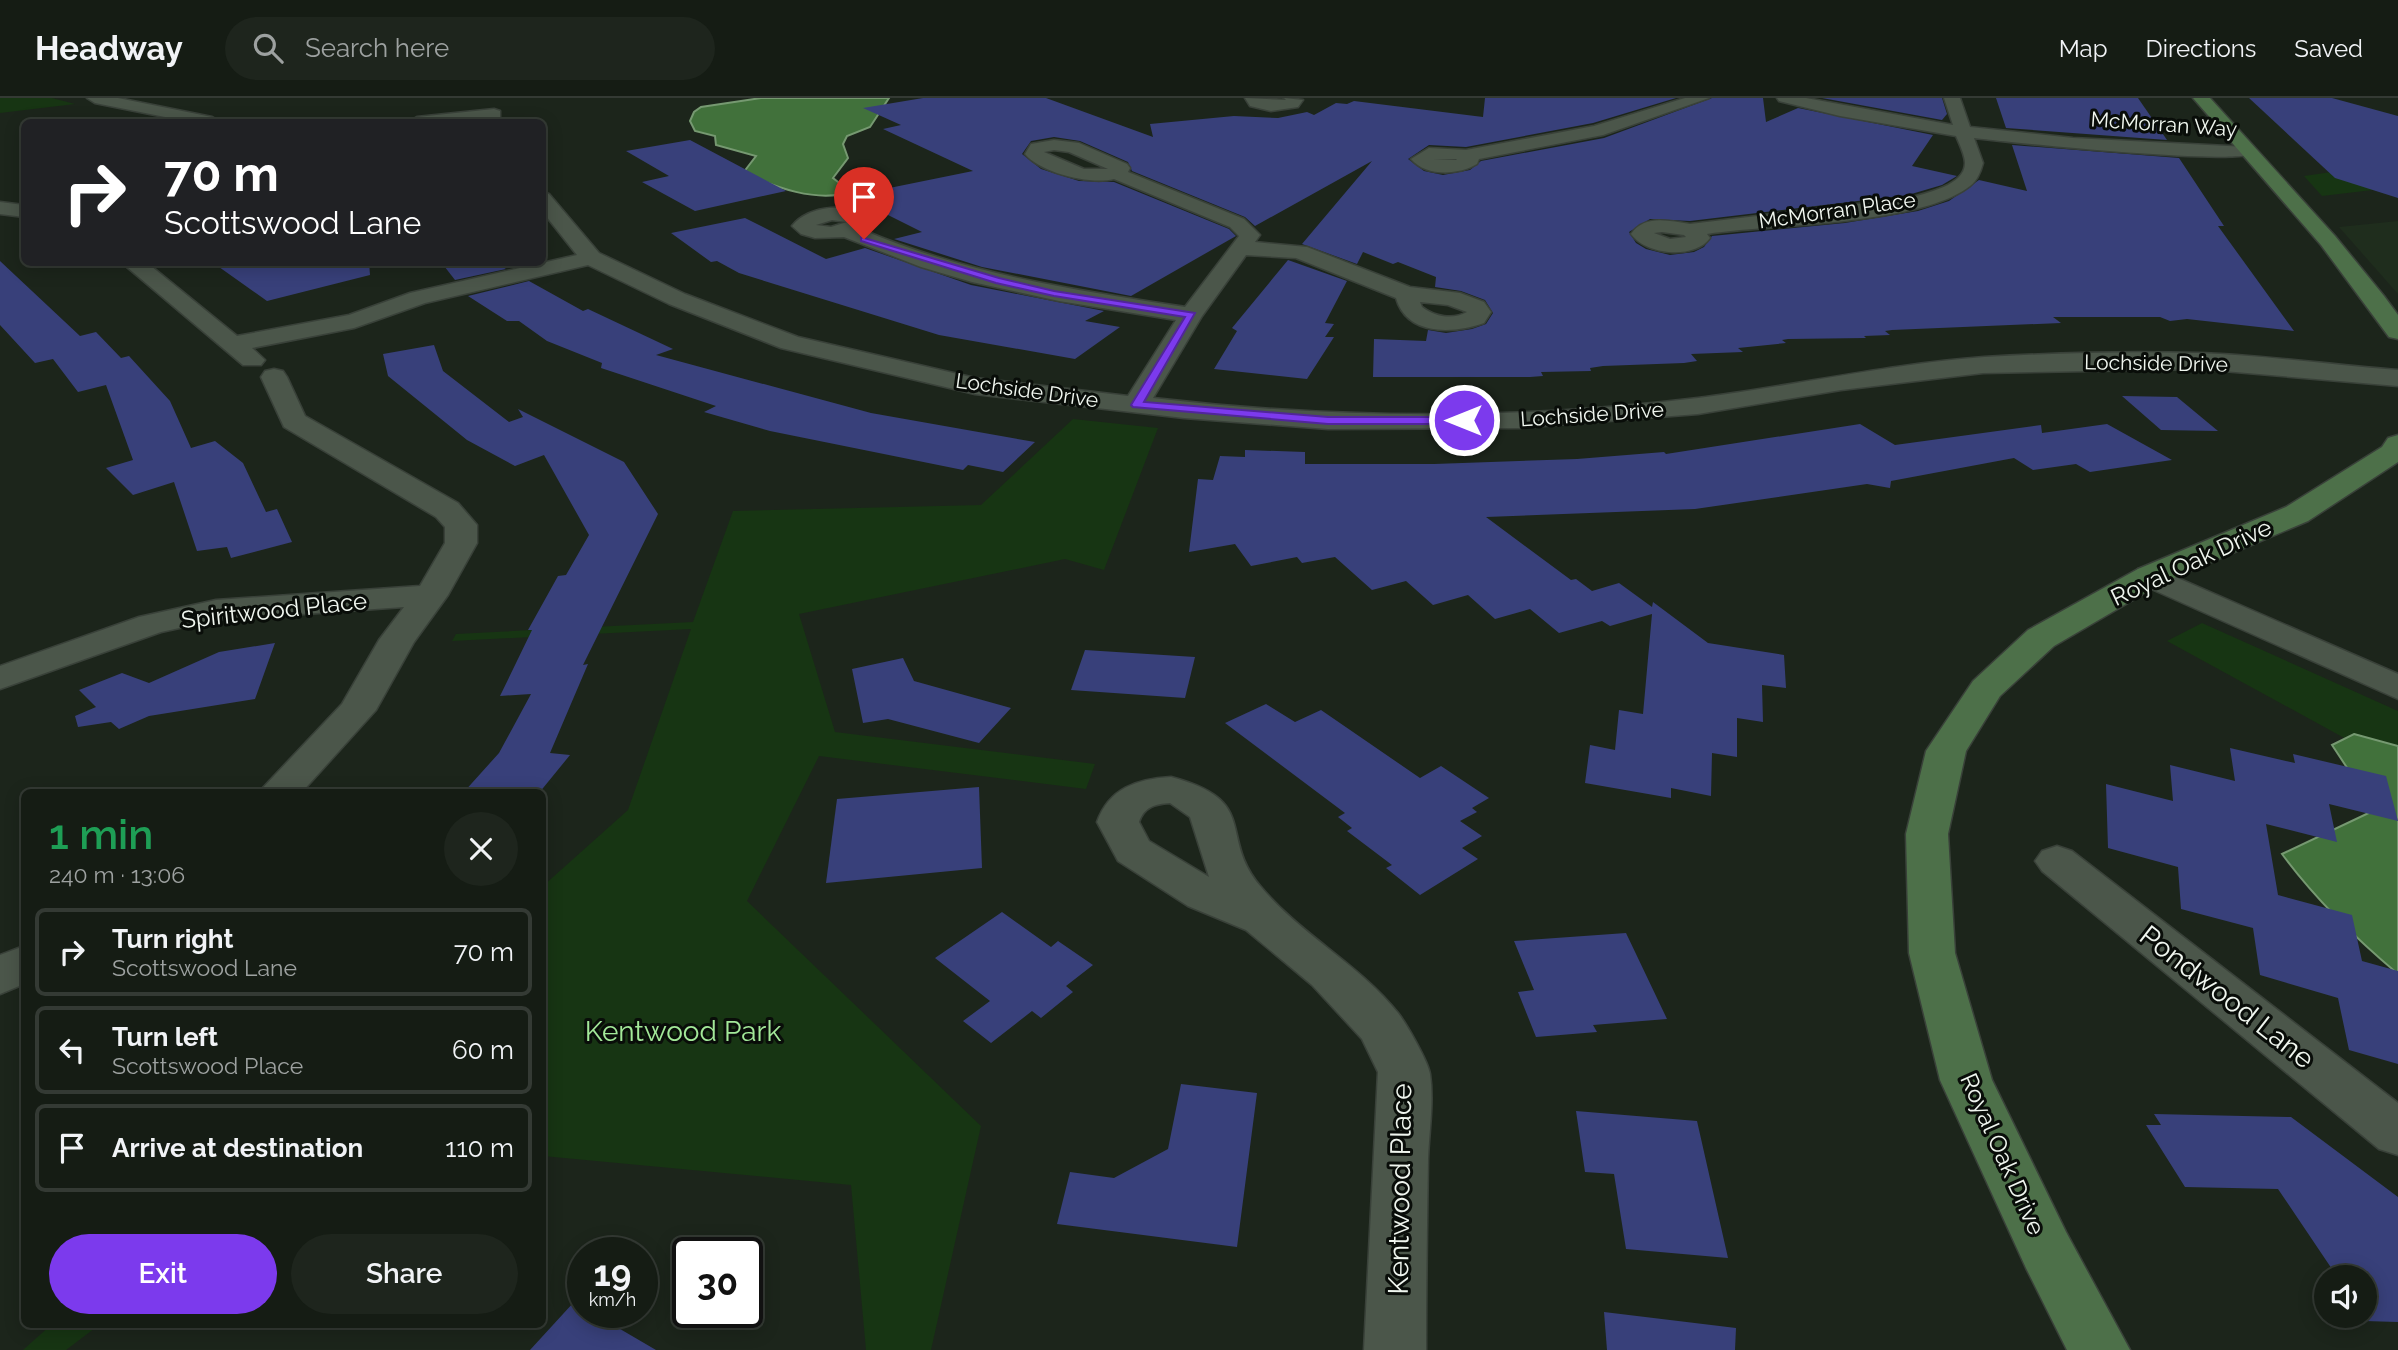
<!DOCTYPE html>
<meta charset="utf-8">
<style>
:root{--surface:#151c14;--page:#1e251d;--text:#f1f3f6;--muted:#9da1a0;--line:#343a34;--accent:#7c3aed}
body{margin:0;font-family:Raleway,sans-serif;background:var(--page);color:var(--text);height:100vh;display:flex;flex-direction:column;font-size:26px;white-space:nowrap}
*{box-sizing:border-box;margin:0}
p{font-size:23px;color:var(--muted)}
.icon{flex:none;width:38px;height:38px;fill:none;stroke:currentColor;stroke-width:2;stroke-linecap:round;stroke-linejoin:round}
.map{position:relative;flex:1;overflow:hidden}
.side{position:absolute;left:21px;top:691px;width:525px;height:539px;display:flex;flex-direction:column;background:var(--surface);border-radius:10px;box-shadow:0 4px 18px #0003,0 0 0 2px var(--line)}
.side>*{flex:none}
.guide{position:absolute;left:21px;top:21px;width:525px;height:147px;border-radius:10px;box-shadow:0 4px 18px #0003,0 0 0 2px var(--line);background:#202124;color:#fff;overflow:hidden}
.fabs{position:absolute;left:2314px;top:1167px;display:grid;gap:14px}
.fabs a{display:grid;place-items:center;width:63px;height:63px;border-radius:50%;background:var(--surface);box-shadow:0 4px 18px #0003,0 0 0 2px var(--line);font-size:35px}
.speed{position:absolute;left:567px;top:1139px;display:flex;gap:14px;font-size:35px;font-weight:700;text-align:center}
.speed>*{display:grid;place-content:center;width:91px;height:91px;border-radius:50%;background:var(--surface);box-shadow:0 4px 18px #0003,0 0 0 2px var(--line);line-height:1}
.speed small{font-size:18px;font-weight:400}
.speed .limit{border:4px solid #111;border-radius:10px;background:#fff;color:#111}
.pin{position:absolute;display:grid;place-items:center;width:60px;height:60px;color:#fff;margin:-72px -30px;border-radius:50% 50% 50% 0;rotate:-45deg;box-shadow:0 0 7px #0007}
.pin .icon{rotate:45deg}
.me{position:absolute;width:77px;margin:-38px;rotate:270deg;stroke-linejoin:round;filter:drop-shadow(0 0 5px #0008)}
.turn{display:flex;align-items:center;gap:24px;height:147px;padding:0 28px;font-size:32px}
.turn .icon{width:91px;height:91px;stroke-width:2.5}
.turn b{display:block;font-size:49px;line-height:60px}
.round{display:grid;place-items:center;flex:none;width:74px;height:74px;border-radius:37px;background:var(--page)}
.headline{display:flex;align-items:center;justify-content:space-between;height:119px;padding:0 28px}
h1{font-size:42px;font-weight:600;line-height:52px;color:#1e9e55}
.cta{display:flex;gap:14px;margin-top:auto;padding:14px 28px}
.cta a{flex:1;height:80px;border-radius:42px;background:var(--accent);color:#fff;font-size:28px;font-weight:600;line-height:80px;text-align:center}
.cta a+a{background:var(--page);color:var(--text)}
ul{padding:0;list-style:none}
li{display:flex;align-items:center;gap:21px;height:88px;margin:0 14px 10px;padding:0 14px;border:4px solid var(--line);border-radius:10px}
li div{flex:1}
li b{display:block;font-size:26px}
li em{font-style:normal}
header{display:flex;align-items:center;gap:42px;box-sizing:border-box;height:98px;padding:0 35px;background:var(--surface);border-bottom:2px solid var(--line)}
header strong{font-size:33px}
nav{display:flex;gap:38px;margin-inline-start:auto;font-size:24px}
.search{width:490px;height:63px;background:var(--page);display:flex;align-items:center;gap:18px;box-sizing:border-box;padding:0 24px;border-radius:38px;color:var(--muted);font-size:26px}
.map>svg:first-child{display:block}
.built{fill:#1f2d1d}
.green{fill:#173513}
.water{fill:#41713b;stroke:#769971;stroke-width:2}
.building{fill:#38407a}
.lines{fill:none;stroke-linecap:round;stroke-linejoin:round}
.street-casing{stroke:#394139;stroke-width:3}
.secondary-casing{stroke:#394139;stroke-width:3}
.street{fill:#4b564a;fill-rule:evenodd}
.secondary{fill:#4d7049;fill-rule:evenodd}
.route{fill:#7c3aed;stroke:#51269a;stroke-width:2}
.labels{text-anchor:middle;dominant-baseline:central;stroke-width:6;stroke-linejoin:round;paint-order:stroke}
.far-street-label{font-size:21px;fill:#f0f6ef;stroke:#090d09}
.street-label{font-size:24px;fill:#f0f6ef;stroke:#090d09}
.near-street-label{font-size:28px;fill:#f0f6ef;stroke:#090d09}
.near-park-label{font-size:28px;fill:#a3e999;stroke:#090d09}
</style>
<header>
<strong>Headway</strong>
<div class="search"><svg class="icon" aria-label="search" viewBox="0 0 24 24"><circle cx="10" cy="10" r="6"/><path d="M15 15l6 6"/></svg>Search here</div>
<nav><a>Map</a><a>Directions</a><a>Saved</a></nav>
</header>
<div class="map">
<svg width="2398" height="1252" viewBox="0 0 2398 1252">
<rect width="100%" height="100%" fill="#1c251b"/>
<polygon class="built" points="2398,123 2398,196 2339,129"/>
<g class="green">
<polygon points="0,0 52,0 75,6 0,15"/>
<polygon points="2394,65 2398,89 2322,98 2304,78"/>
<polygon points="1073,321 1158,330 1104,472 1065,461 799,516 835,634 1095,666 1086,691 819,658 747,803 981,1028 931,1252 866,1252 851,1087 543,1058 543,788 628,712 691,531 452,543 456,536 693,524 733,413 981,407"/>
<polygon points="2202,525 2398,613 2398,649 2368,653 2167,543"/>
<polygon points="51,1227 99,1227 66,1252 23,1252"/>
</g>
<g class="water">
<path d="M761,0H889L870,29L847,38L843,46L848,60L833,80L851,94C816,105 775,89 743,75L756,58L716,47L715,38L695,33L690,23L694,14L701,9Z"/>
<path d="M2354,636L2398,648V876C2354,839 2316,802 2282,756L2375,712L2332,647Z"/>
</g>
<g class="building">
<polygon points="923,0 1046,0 1153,39 1150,26 1234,18 1278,20 1307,14 1314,17 1336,5 1347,6 1354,3 1483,19 1485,0 1676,0 1593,25 1466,49 1429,47 1408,61 1424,73 1443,77 1470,72 1481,63 1604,40 1712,0 1763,0 1766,24 1798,10 1933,37 1912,68 1957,78 1942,87 1908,97 1690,123 1650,121 1629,134 1636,145 1646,151 1670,157 1694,154 1704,149 1712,138 1845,125 1918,113 1949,103 1979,82 2027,93 2012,47 2179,60 2224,128 2218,128 2294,233 2187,221 2170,223 2160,219 2053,219 2061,225 1892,232 1885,233 1890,237 1864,238 1866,240 1788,241 1782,242 1786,245 1738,250 1743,254 1691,256 1697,263 1684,265 1603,268 1590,270 1591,273 1541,274 1543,278 1530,279 1373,279 1374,241 1426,243 1428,232 1446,235 1472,231 1486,226 1493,215 1485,202 1461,193 1435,189 1436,179 1398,164 1393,166 1363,154 1357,166 1302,146 1372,63 1255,128 1245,119 1132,73 1128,64 1080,43 1054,39 1031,43 1022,56 1041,71 1079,83 1114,84 1229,131 1236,138 1131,198 982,169 894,141 922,134 850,98 973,73 883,31 901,27 863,10"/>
<polygon points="1822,0 1942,0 1947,16 1942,22"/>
<polygon points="1996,0 2138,0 2167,42 2006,30"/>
<polygon points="2249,0 2332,0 2398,18 2398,100 2335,80"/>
<polygon points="690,42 786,93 695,113 642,84 669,78 626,53"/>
<polygon points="745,120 826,161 865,150 971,187 1104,213 1085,223 1120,229 1075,261 939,237 739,175 717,163 711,164 671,135"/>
<polygon points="1288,162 1347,183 1325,225 1334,226 1325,239 1334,239 1307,281 1214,271 1237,233 1232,230"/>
<polygon points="0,163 80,238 96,234 121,260 129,258 170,303 191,350 215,343 243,365 266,414 277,411 292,444 231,460 227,449 197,453 174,384 133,397 106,370 133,362 106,287 78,294 53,261 35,265 0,227"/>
<polygon points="212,164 369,164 370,177 267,203"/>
<polygon points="441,164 494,164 506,171 455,182"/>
<polygon points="529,183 583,213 588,211 673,251 656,257 871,315 1035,344 1003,374 968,367 963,372 770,333 704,314 716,308 601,270 602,265 547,243 519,223 507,223 468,198"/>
<polygon points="434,247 443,273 509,324 523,319 518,311 624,364 658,416 583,567 588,566 550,655 570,657 539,695 463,695 499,655 531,596 500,598 532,532 528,532 558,478 566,477 589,437 544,357 515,368 467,342 388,278 383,256"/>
<polygon points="2122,298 2177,299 2218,333 2161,332"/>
<polygon points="1860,326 1895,347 2041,327 2042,335 2107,326 2172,362 2090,374 2076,366 2033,372 2014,360 1891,383 1890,390 1867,386 1695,411 1486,419 1571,482 1576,481 1592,493 1619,485 1652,509 1653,504 1708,545 1784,557 1786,590 1762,587 1763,624 1737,620 1737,659 1712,655 1711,698 1671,690 1671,700 1585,685 1590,647 1615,652 1619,612 1643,616 1652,516 1610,528 1602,523 1559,535 1530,511 1495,521 1468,497 1433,507 1406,483 1372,492 1335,459 1302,465 1297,459 1251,468 1235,446 1189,454 1198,381 1213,382 1220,358 1245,359 1245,352 1305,354 1305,366 1434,366 1577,361 1664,354 1666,356"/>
<polygon points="275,545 255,601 149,618 119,631 111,624 78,629 75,618 96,609 79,592 122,575 149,585 219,554"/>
<polygon points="1085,552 1195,559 1185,600 1071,592"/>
<polygon points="903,560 914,583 1011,610 979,645 888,621 863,625 852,571"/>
<polygon points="1266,606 1295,624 1321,612 1420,680 1441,668 1489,700 1472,710 1477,714 1460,723 1482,738 1462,750 1478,761 1420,797 1386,770 1392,767 1347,733 1352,730 1338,719 1345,715 1225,625"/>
<polygon points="2230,650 2295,665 2293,656 2386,678 2398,723 2329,706 2337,744 2266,726 2278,797 2352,817 2362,863 2398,873 2398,966 2349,952 2338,900 2260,877 2253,830 2181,811 2178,769 2108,750 2106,686 2173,703 2170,667 2235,683"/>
<polygon points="979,689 982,770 826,785 837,701"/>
<polygon points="1002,814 1051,849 1058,843 1093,867 1066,888 1073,894 1041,920 1032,913 991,945 963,923 990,903 935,860"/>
<polygon points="1626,835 1667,921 1593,927 1597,934 1536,939 1518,894 1534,892 1514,843"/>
<polygon points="1181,986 1257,995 1237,1149 1057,1126 1070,1074 1114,1080 1168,1051"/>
<polygon points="1576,1013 1697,1023 1728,1160 1626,1151 1614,1076 1585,1074"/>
<polygon points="2154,1016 2291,1019 2398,1099 2398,1224 2364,1223 2364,1180 2338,1180 2278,1091 2185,1089 2146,1027 2161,1027"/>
<polygon points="574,1204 583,1210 583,1214 591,1214 656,1252 530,1252"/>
<polygon points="1604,1214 1736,1230 1735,1252 1607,1252"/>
</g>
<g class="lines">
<defs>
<g id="street">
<polygon points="87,0 118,0 212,19 220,24 190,24 95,5"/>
<polygon points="1245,0 1286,2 1284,0 1303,2 1298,9 1271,13 1250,8"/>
<path d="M1685,0H1709L1603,37L1479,61L1477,66C1459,77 1426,79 1411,61L1429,50L1466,52L1594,28ZM1433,61H1456L1457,62Z"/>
<path d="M1777,0H1806L1953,27L1944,0H1960L1970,29L2073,40L2247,49L2256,54C2243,69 2008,44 1974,40L1983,65C1981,73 1977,83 1970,88C1921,127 1772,126 1707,136L1710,140C1694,162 1646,157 1631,136C1645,116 1669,123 1690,126L1909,100C1925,95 1965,88 1965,65C1965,57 1959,45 1956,38L1840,18L1779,3ZM1662,134L1684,137L1686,139L1670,141L1654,135Z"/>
<polygon points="494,11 500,13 500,19 460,24 409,24 417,19"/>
<path d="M1054,42L1079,45L1127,66L1130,70L1128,74L1244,121L1260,137L1255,144L1307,149L1410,189L1460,195L1484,204L1491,214L1484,225C1453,236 1407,238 1396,200L1296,160L1246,157L1202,218L1153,300C1333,321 1519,322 1698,300C1794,288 1888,266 1984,259C2055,255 2127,253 2198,255C2264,257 2332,267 2398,272V288L2200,271L1983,275L1841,292L1698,316L1519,330L1328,331L1184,320L975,296L781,250L669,206L588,167L425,205L354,230L252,250L265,262L261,267H243L121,164H146L237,238L349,217L410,195L577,157L542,113V94L549,96L599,155L685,196L798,239L975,280L1128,298L1176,222L1059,203L972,184L921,169L844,139L815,140L801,136L792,128C808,107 853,102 870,124L863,132C966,176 1075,192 1185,209L1239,138L1230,129L1114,81C1090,87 1041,75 1025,56L1031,46ZM1054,52L1069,54L1108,71H1084L1044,54ZM832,122L847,124L831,129L816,127ZM1420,204L1448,207L1467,214C1453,222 1435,219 1422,209Z"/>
<polygon points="0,104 24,107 24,119 0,116"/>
<polygon points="274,271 283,273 287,279 305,318 458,405 477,427 477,445 448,497 414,544 376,612 301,695 258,695 342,606 379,542 404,509 216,522 161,534 0,591 0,568 139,519 216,502 420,488 445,445 445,429 436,419 284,329 261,279 265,273"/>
<polygon points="2150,468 2398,576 2398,601 2138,485 2133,478 2138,471"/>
<path d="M1171,679C1262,703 1217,738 1261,789C1301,837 1359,866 1398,915C1406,925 1428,963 1430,976C1434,1003 1429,1034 1428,1061C1427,1125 1426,1188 1426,1252H1364L1378,974L1362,941L1312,887L1246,832L1188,808L1118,763L1097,724C1109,690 1137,681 1171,679ZM1170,705L1190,719L1209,779L1149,743L1139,724C1144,709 1155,706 1170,705Z"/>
<polygon points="2057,748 2072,753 2398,1005 2398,1057 2379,1051 2042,773 2035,763 2042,753"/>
<polygon points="24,848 24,886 0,896 0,857"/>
</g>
<g id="secondary">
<polygon points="2193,0 2210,0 2335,138 2384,198 2398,217 2398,241 2389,239 2321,147"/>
<polygon points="2398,337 2398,364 2308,423 2162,485 2054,548 2000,598 1966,653 1948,736 1955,855 1992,982 2066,1134 2130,1252 2067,1252 2026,1170 1940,982 1909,855 1906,736 1926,653 1973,583 2028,532 2138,471 2286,409 2382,349 2388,340"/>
</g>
</defs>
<use href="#street" class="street-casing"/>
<use href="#secondary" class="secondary-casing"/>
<use href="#street" class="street"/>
<use href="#secondary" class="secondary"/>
</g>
<polygon class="route" points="861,139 999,180 1054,193 1195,215 1144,304 1328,319 1464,319 1470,322 1464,326 1328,326 1133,309 1131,307 1185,219 1054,198 996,185 861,143"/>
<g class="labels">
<g class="far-street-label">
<text transform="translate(2164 26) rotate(4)">McMorran Way</text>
<text transform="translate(1837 112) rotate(-8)">McMorran Place</text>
<text transform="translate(2156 265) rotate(1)">Lochside Drive</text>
<text transform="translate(1027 292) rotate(8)">Lochside Drive</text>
<text transform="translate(1592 316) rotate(-4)">Lochside Drive</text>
</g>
<g class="street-label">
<text transform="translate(2191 464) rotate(-25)">Royal Oak Drive</text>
<text transform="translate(274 512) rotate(-6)">Spiritwood Place</text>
<text transform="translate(2003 1056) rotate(66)">Royal Oak Drive</text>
</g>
<g class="near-street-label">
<text transform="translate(2227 899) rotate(38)">Pondwood Lane</text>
<text transform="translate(1400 1091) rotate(-89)">Kentwood Place</text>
</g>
<g class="near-park-label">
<text x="683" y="933">Kentwood Park</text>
</g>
</g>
</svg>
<div class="fabs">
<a><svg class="icon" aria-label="sound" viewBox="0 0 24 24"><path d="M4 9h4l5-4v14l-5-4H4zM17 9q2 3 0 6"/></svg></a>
</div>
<div class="speed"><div>19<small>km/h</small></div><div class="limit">30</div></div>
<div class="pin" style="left:864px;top:141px;background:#d93025"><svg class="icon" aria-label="arrive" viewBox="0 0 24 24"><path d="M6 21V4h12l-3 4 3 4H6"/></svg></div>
<svg class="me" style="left:1464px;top:322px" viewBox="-20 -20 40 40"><circle r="17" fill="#7c3aed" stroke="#fff" stroke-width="3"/><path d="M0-11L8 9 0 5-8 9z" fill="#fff"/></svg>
<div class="guide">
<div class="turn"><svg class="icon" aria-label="right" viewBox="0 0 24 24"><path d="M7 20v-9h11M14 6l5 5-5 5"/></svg><div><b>70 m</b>Scottswood Lane</div></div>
</div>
<section class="side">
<div class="headline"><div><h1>1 min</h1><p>240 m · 13:06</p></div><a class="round"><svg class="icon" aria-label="close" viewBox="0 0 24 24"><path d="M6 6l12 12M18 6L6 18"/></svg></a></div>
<ul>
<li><svg class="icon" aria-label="right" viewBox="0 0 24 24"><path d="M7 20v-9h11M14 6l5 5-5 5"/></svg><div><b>Turn right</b><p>Scottswood Lane</p></div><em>70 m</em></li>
<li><svg class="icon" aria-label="left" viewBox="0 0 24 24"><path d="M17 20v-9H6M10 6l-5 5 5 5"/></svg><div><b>Turn left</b><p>Scottswood Place</p></div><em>60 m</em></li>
<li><svg class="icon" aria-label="arrive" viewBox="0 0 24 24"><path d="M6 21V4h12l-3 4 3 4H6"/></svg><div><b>Arrive at destination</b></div><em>110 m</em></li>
</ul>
<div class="cta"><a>Exit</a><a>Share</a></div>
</section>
</div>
